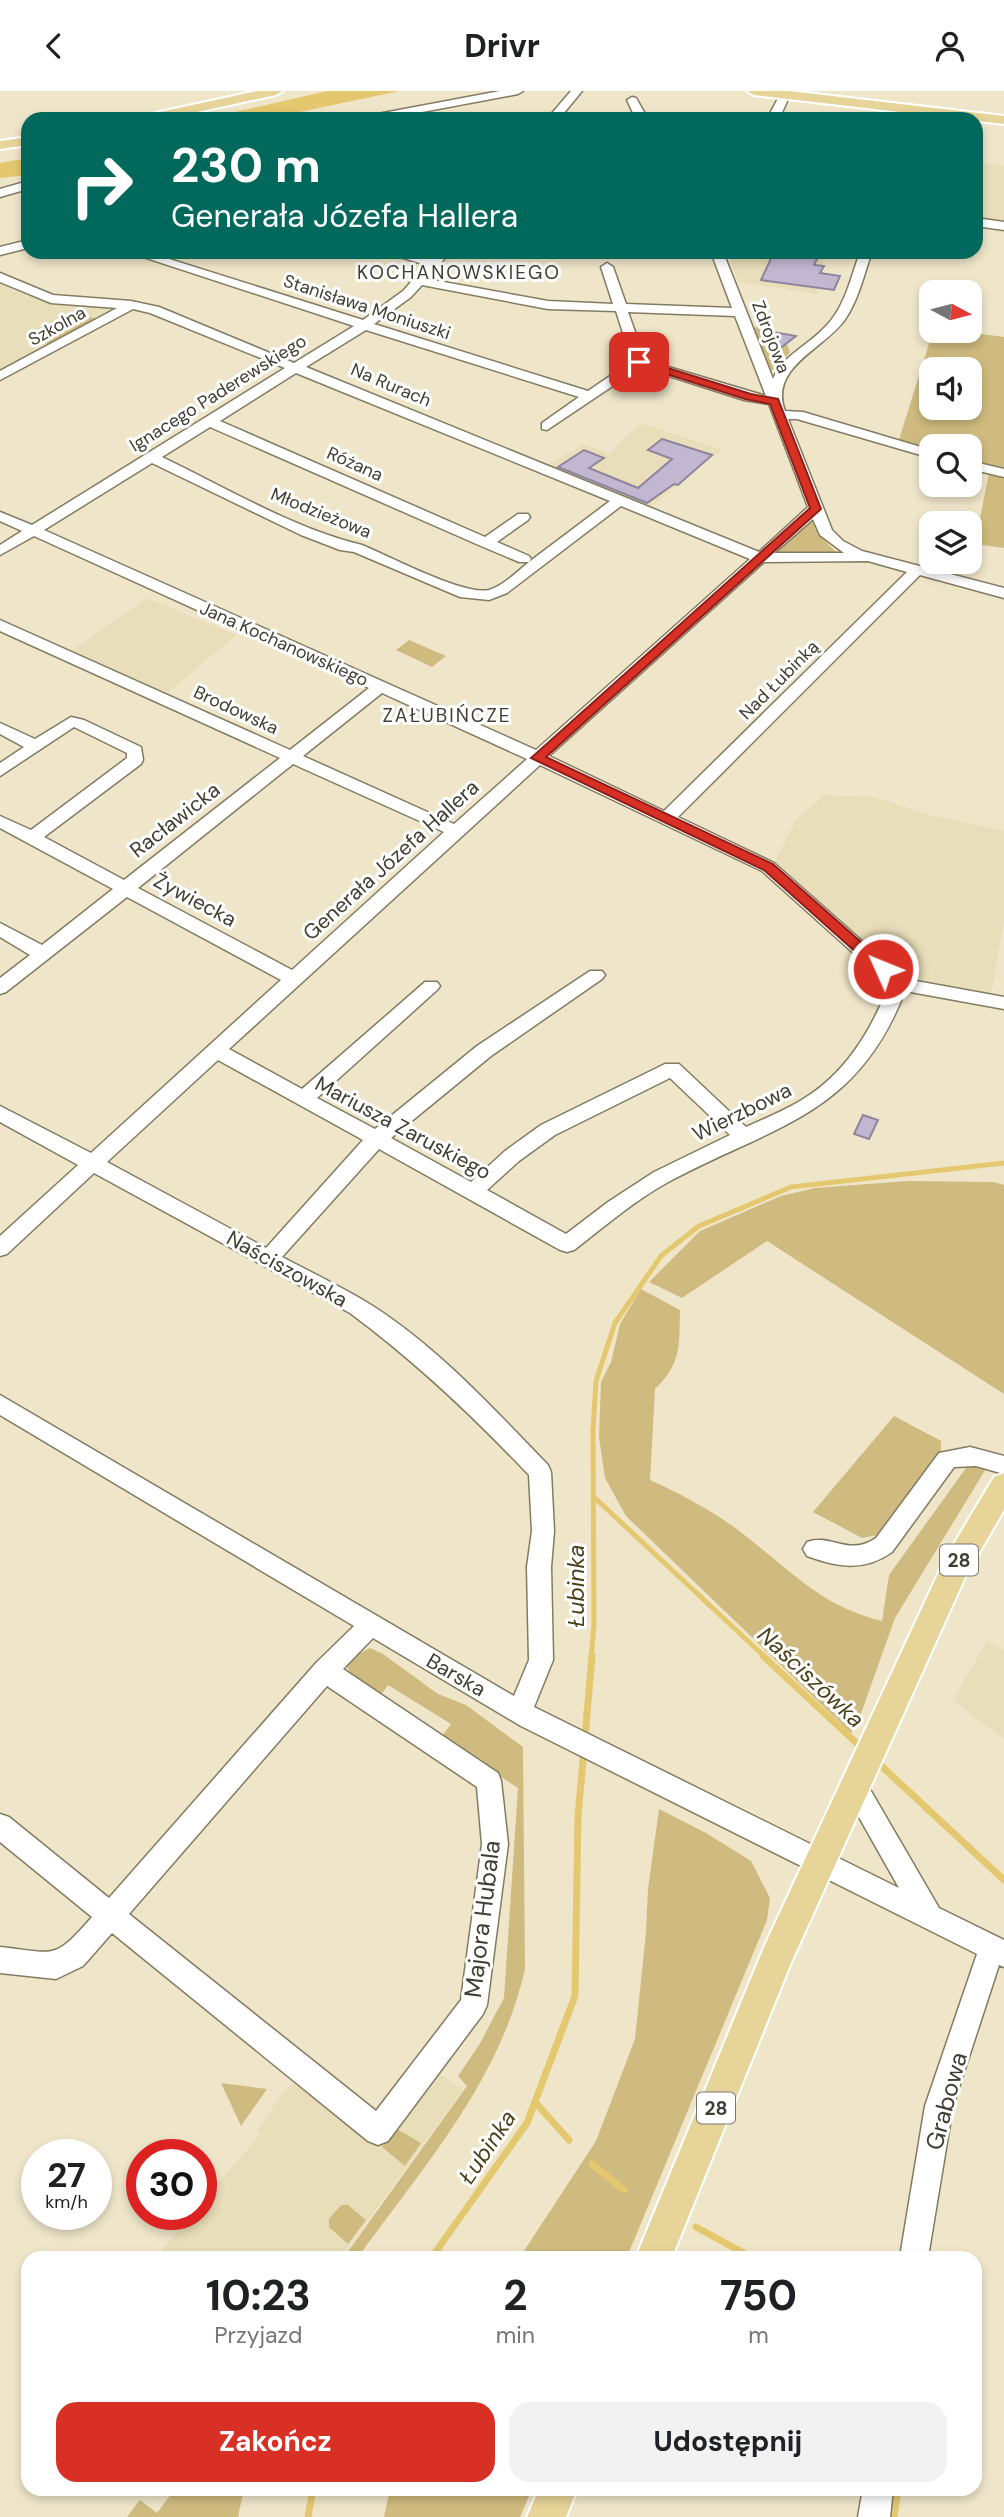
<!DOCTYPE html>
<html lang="pl">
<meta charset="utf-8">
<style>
:root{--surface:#fff;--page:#f2f2f2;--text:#202124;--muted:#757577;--accent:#d93025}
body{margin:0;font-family:"DM Sans",sans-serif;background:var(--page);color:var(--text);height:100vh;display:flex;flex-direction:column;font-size:26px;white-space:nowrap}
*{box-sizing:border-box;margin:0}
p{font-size:23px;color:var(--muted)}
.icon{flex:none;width:38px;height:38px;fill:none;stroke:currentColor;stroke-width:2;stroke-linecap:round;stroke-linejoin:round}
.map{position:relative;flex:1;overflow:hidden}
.sheet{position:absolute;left:21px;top:2160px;width:961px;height:245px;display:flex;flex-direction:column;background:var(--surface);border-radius:21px;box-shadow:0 4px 10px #0003}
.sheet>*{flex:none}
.top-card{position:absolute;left:21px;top:21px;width:962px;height:147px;border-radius:21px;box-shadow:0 4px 10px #0003;background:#00695c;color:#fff;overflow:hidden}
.needle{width:46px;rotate:97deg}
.fabs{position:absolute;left:919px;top:189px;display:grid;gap:14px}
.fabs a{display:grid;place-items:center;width:63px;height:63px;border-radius:14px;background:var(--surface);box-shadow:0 4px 10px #0003;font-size:35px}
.speed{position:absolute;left:21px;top:2048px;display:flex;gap:14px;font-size:35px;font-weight:700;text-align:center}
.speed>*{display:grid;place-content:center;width:91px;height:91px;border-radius:50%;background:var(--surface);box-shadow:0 4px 10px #0003;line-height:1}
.speed small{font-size:18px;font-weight:400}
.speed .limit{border:10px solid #d22;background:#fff;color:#111}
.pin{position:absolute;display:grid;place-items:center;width:60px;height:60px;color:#fff;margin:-30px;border-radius:14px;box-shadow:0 4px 10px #0006}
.me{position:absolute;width:77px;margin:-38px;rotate:314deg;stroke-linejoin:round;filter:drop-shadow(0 0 5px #0008)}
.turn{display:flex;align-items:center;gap:24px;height:147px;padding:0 35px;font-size:32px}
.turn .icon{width:91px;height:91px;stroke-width:2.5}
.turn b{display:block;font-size:49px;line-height:60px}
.eta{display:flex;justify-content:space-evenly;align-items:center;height:119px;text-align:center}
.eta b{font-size:42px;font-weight:700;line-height:49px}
.action{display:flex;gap:14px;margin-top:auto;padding:14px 35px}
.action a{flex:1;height:80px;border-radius:21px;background:var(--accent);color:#fff;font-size:28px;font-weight:700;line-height:80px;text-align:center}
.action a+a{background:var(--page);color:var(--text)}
header{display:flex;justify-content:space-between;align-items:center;height:91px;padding:0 35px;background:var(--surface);font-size:32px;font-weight:700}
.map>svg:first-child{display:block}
.built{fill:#e9deba}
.green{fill:#cfbb7f;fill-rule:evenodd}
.water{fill:#e4c870}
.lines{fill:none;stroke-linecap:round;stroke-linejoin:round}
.stream-far1{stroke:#e4c870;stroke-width:5}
.stream{stroke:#e4c870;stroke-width:7}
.building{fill:#c2b7d1;stroke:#8f849d;stroke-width:2}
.minor-casing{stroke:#837b61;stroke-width:3}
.major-casing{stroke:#fff;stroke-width:4}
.minor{fill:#fff;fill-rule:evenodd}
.major{fill:#e6d499;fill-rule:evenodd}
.route{fill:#d93025;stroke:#8d1f18;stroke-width:2}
.labels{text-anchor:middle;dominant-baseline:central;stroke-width:6;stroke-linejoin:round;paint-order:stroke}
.far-street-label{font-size:18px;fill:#413d32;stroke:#fff}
.far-neighbourhood-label{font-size:19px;letter-spacing:2px;fill:#413d32;stroke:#fff}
.shield{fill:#fff;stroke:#7a7770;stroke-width:2}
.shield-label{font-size:19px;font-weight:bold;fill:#413d32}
.street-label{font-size:21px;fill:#413d32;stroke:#fff}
.water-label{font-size:23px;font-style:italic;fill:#4b3f19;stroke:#fff}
.near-street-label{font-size:24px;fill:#413d32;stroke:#fff}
</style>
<header><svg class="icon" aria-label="back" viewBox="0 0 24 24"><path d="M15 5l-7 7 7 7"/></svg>Drivr<svg class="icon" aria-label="person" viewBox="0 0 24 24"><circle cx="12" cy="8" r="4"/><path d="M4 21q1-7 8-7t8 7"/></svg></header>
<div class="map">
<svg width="1004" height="2426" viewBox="0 0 1004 2426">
<rect width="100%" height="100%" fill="#efe6ca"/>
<g class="built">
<polygon points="977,71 1004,75 1004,132 977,129"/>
<polygon points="726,161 825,163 817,203 739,191"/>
<polygon points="0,191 14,200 46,210 122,216 0,283"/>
<polygon points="641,332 722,359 649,417 547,374 584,353 609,363"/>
<polygon points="147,507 236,544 167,602 71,560"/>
<polygon points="824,704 875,706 922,722 1004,740 1004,829 991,904 902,886 774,772 795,730"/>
<polygon points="987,1550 1004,1559 1004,1648 953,1609"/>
<polygon points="439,1982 463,1999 341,2166 156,2166 192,2123 201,2123 201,2111 260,2044 258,2039 282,2002 298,1990 373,2050"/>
</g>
<g class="green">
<polygon points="75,219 97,229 50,254 27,244"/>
<polygon points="758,235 767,237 760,238 766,255 774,263 787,253 790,261 775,279 770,279 754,237"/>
<path d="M933,240H959L1004,246V379L970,371V355H931V361L898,352ZM931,278H970V317H931Z"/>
<polygon points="989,382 1004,385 1004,457 975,453"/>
<polygon points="810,431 814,432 818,443 836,461 785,464 778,462 777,459"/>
<polygon points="409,549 446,565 432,576 396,559"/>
<polygon points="908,1090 994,1091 1004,1094 1004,1303 767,1150 682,1207 649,1191 700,1140 781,1105 815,1097"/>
<path d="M641,1198L680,1219C679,1255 682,1272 655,1298L650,1389C685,1405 717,1422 747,1446C793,1482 823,1516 882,1530L889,1484L966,1377L977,1369L987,1376L895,1527L859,1628L851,1642L626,1425L605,1387L599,1346L601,1291L611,1271L620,1233Z"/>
<polygon points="894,1325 941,1350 941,1361 878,1444 862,1447 813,1421"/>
<path d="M370,1557L383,1563L438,1603L466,1614L523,1656L525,1878C500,1990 423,2076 358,2166H344L467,1995L458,1985L479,1954L504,1907L518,1697L441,1646L451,1633L388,1594L380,1605L353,1588L347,1576L349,1568Z"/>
<polygon points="659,1718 706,1742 751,1770 770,1807 767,1829 627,2166 520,2166 596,2050 635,1948 646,1841 648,1798"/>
<polygon points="221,1992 267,1998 241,2035"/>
<polygon points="397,2038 421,2052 405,2075 382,2056"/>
<polygon points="341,2114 348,2114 366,2129 348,2153 329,2136 329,2128"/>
<polygon points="175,2398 244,2398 238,2426 127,2426 140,2409 157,2422"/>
<polygon points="390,2398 532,2398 520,2426 384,2426"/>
</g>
<g class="water">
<polygon points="327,0 400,0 266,28 205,28"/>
<polygon points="28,67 28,84 0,87 0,72"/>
</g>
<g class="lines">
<g class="stream-far1">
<polyline points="595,1407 765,1566"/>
<polyline points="591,1566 594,1534 593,1338 596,1290 615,1232 661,1165 699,1135 791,1096 1004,1072"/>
</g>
<g class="stream">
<polyline points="763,1565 863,1658"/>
<polyline points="585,1646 592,1565"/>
<polyline points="876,1670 1004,1789"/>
<polyline points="535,2011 569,2049"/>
<polyline points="592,2073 624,2099"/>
<polyline points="696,2136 751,2166"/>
<polyline points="432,2166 527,2032 575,1905 578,1725 584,1659"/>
<polyline points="308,2426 313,2398"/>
<polyline points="894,2426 898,2398"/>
</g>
</g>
<g class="building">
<polygon points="774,161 818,166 814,174 824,175 820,182 840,185 834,199 761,189"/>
<polygon points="762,239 796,245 774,262 767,254"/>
<polygon points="662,348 712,364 678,394 674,393 647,412 558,376 584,359 604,367 589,377 638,397 672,368 648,359"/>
<polygon points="863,1024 878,1029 869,1048 854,1043"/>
</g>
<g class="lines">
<defs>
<g id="minor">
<polygon points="500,0 523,0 518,3 385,28 361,28 367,25"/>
<polygon points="571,0 582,0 559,28 547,28"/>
<polygon points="781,2 790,4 779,28 767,28"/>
<polygon points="632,6 636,7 648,28 636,28 627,9"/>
<polygon points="28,90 28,98 0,106 0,98"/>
<polygon points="976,127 1004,131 1004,139 976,135"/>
<polygon points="28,149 28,157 0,164 0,156"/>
<path d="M128,161H147L363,229L403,200L426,174L384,161H405L432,167L437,161H450L427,188L548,210L613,213L601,176L607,172L613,176L626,213L732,217L711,161H723L773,288C784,263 808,255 826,235C845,216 851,186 860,161H872C864,183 859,207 846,227C827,257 768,275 785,320L803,321L931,359V367L797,328H788L832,439L843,450L862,460L1004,497V507L920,484L678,726L774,772L905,888L1004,906V918L905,900C857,1025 775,1034 670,1090C635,1109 605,1135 574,1159L567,1161L560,1159L379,1058L282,1166C309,1180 337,1194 363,1209C433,1251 492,1316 548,1374L551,1381L554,1440L551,1476L553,1569L534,1616L899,1797L842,1696L846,1688L855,1684L864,1688L939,1817L1004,1849V1876L999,1874L953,2015L928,2166H900L925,2015L977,1863L521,1635L373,1547L343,1578L498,1682L501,1690L508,1753L487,1914L483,1923L388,2050L378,2054L368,2050L112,1842L83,1875L56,1888L0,1882V1856C57,1862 53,1870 92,1826L0,1751V1723L9,1726L109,1807L316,1572L354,1535L0,1324V1304L514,1605L529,1569L527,1476L532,1440L529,1384C473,1325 415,1270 350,1222L94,1082L7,1163L0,1165V1145L78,1074L0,1031V1015L91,1062L281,889L127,806L6,901L0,903V887L30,864L0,846V832L42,854L113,798L0,737V725L31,739L127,667V662L74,636L0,685V672L24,656L0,643V632L35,648L71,626L84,629L141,656L143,669L141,673L44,746L124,789L280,667L0,540V529L290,659L369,597L34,445L0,464V454L22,440L0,430V421L32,434L285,277L150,222L133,218L0,289V280L117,217L51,212L0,191V182L53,204L131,210L159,216L294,272L354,235ZM422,194L548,218L616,220L632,270L588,300L374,233L411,206ZM628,221L735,225L766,305L645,269ZM366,239L579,306L542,332V338L547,339L641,276L744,309L769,313L808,416L759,461L306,276ZM296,282L610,410L529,471L531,468L529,465L497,451L528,429L530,426L528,423H518L485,446L220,330ZM210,336L481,455L519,471H529C518,480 503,495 489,499C464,505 389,465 362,454C292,437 227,397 162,366ZM152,372L301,444L340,459L354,461L460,506L489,509L507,502L621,415L750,468L536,659L44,439ZM813,428L820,444L844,462H774ZM868,470L907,481L664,720L549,665L764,471ZM382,602L518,664L527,668L454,733L303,665ZM293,673L444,741L292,879L138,797ZM540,674L762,780L889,894C871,940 845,984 800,1010C783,1020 764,1028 746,1036L679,973H665L541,1034L505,1060L471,1091L391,1047L491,965L602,888L605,884L602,880H590L477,955L375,1038L317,1007L437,899L440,895L437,891H425L302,998L229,958ZM218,969L363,1049L266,1157L107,1071ZM670,987L730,1044L654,1081L608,1111L566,1143L487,1099L519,1070L555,1044ZM327,1595L477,1696L482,1753L461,1909L376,2020L129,1823Z"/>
<polygon points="970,370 1004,378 1004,386 970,378"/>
<path d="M970,1356L1004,1365V1383L976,1375L954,1376L892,1461C864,1481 837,1476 807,1465L803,1458L807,1451C831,1442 848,1466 876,1447L939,1362Z"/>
<polygon points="863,2398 893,2398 890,2426 858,2426"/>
</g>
<g id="major">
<polygon points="257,0 283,0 276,4 165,28 139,28 146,24"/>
<polygon points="747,0 789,0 1004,25 1004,33 754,4"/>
<polygon points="28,46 28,54 0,58 0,50"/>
<polygon points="1004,1382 1004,1419 966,1484 790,1874 672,2166 636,2166 765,1854 945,1468 994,1386"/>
<polygon points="539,2398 577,2398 566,2426 527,2426"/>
</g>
</defs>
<use href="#minor" class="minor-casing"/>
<use href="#major" class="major-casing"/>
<use href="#minor" class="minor"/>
<use href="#major" class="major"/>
</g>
<polygon class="route" points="639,268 751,303 778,308 821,418 546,666 773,773 887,874 887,881 878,881 764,779 531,667 810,417 770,313 745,308 635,273 634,271"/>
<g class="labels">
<g class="far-street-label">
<text transform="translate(367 216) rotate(18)">Stanisława Moniuszki</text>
<text transform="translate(57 235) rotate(-29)">Szkolna</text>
<text transform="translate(771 246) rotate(69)">Zdrojowa</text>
<text transform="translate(391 294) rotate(23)">Na Rurach</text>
<text transform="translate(218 302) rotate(-32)">Ignacego Paderewskiego</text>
<text transform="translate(355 373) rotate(24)">Różana</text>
<text transform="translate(321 422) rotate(22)">Młodzieżowa</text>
<text transform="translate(284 553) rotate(24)">Jana Kochanowskiego</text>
<text transform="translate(779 589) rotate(-45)">Nad Łubinką</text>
<text transform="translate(236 619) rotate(25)">Brodowska</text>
</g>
<g class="far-neighbourhood-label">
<text x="459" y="181">KOCHANOWSKIEGO</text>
<text x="447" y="624">ZAŁUBIŃCZE</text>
</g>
<g class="shield">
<rect x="940" y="1453.5" width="38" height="31" rx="5"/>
<rect x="697" y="2001.5" width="38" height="31" rx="5"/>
</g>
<g class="shield-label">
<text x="959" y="1469">28</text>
<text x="716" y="2017">28</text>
</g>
<g class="street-label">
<text transform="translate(175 729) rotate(-38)">Racławicka</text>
<text transform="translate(391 769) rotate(-42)">Generała Józefa Hallera</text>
<text transform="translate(195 809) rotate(28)">Żywiecka</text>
<text transform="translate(742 1021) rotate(-26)">Wierzbowa</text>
<text transform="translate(403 1037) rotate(28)">Mariusza Zaruskiego</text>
<text transform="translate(287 1178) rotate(29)">Naściszowska</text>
<text transform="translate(456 1584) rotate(30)">Barska</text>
</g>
<g class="water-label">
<text transform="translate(576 1495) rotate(-90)">Łubinka</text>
<text transform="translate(811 1586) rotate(43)">Naściszówka</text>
<text transform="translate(487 2056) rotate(-56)">Łubinka</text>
</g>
<g class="near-street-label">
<text transform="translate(482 1828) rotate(-83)">Majora Hubala</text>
<text transform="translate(946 2010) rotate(-75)">Grabowa</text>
</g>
</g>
</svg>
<div class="fabs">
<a><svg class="needle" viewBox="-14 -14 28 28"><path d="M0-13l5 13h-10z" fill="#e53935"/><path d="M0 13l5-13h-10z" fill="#757577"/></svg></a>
<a><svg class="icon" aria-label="sound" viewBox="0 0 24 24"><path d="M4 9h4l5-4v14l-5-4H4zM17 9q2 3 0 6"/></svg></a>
<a><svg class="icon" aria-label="search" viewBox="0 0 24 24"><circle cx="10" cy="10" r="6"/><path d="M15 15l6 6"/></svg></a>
<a><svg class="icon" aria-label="layers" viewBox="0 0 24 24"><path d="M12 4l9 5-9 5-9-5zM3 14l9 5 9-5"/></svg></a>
</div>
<div class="speed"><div>27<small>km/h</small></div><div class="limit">30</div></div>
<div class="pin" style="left:639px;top:271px;background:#d93025"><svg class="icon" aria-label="arrive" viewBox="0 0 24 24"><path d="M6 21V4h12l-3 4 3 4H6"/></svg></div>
<svg class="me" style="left:883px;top:878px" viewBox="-20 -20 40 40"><circle r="17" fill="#d93025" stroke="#fff" stroke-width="3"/><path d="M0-11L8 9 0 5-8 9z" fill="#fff"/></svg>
<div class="top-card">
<div class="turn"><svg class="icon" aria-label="right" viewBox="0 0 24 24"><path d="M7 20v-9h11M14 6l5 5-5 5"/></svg><div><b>230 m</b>Generała Józefa Hallera</div></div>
</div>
<section class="sheet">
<div class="eta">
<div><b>10:23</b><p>Przyjazd</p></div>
<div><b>2</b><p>min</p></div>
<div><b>750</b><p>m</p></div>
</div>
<div class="action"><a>Zakończ</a><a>Udostępnij</a></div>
</section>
</div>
